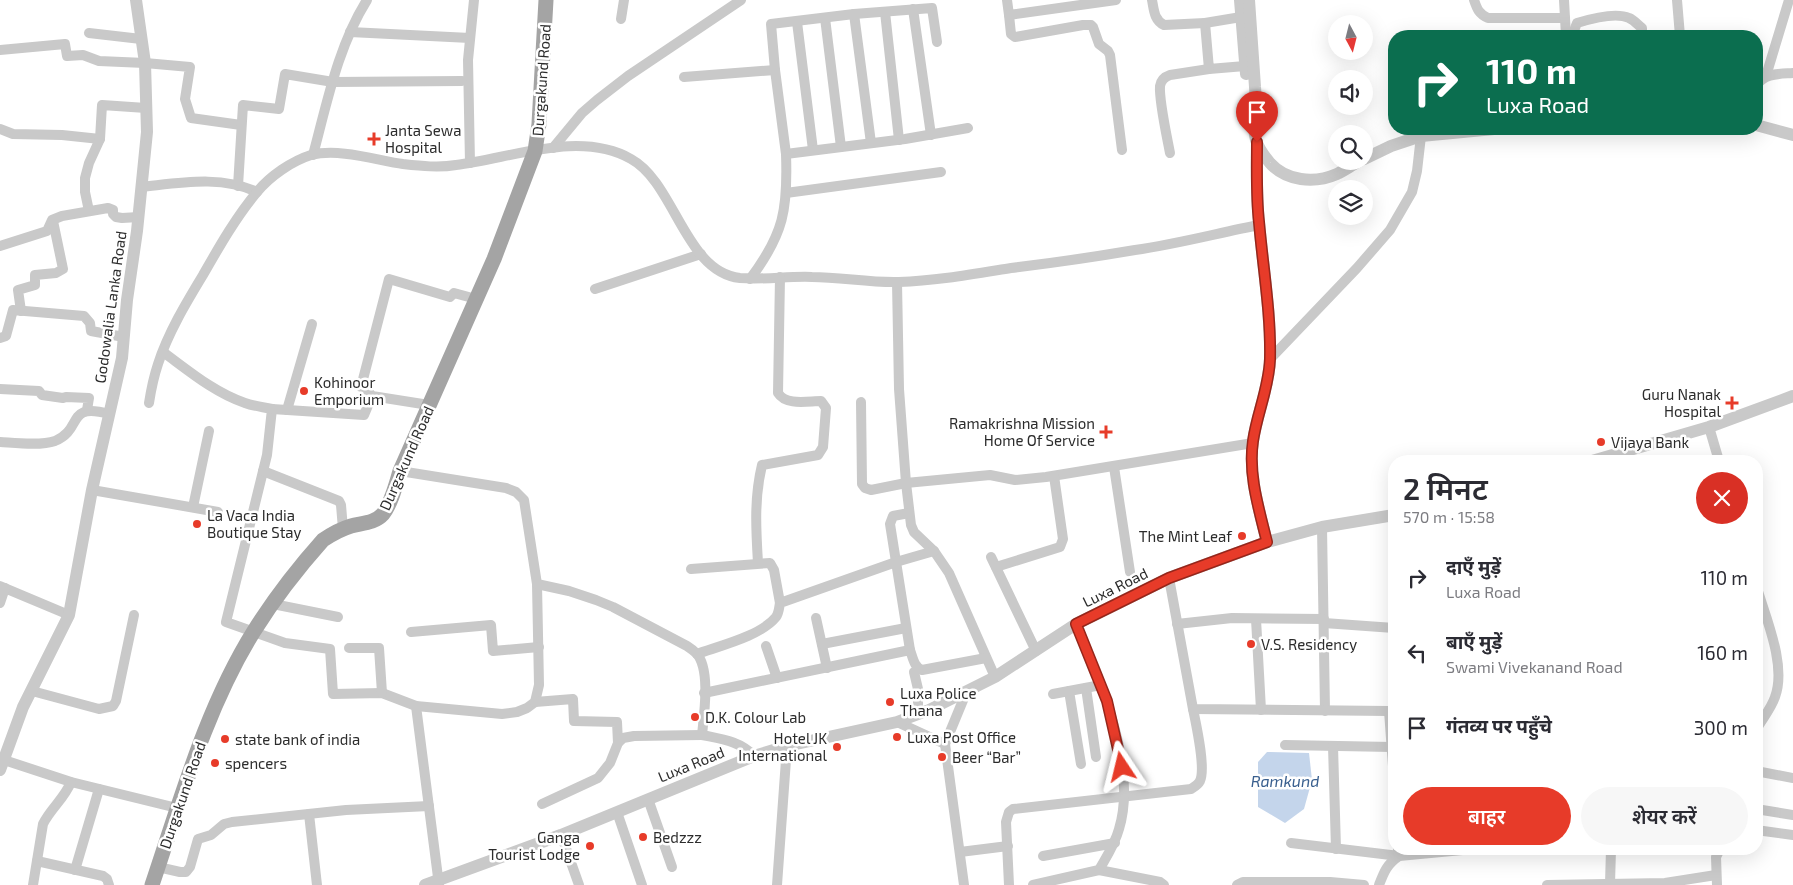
<!DOCTYPE html>
<html lang="hi">
<meta charset="utf-8">
<style>
:root{--surface:#fff;--page:#f7f7f7;--text:#2b2b33;--muted:#7c7c81;--accent:#e73b29}
body{margin:0;font-family:"Exo 2","Noto Sans Devanagari",sans-serif;background:var(--page);color:var(--text);height:100vh;display:flex;flex-direction:column;font-size:19px;white-space:nowrap}
*{box-sizing:border-box;margin:0}
p{font-size:16px;color:var(--muted)}
.icon{flex:none;width:28px;height:28px;fill:none;stroke:currentColor;stroke-width:2;stroke-linecap:round;stroke-linejoin:round}
.map{position:relative;flex:1;overflow:hidden}
.panel{position:absolute;left:1388px;top:455px;width:375px;height:400px;display:flex;flex-direction:column;background:var(--surface);border-radius:20px;box-shadow:0 5px 20px #0002}
.panel>*{flex:none}
.guide{position:absolute;left:1388px;top:30px;width:375px;height:105px;border-radius:20px;box-shadow:0 5px 20px #0002;background:#0b6e4f;color:#fff;overflow:hidden}
.needle{width:32px;rotate:173deg}
.tools{position:absolute;left:1328px;top:15px;display:grid;gap:10px}
.tools a{display:grid;place-items:center;width:45px;height:45px;border-radius:50%;background:var(--surface);box-shadow:0 5px 20px #0002;font-size:25px}
.pin{position:absolute;display:grid;place-items:center;width:42px;height:42px;color:#fff;margin:-51px -21px;border-radius:50% 50% 50% 0;rotate:-45deg;box-shadow:0 0 5px #0007}
.pin .icon{rotate:45deg}
.me{position:absolute;width:55px;margin:-28px;rotate:350deg;stroke-linejoin:round;filter:drop-shadow(0 0 4px #0008)}
.turn{display:flex;align-items:center;gap:18px;height:105px;padding:0 15px;font-size:22px}
.turn .icon{width:65px;height:65px;stroke-width:2.5}
.turn b{display:block;font-size:35px;line-height:42px}
.round{display:grid;place-items:center;flex:none;width:52px;height:52px;border-radius:26px;background:var(--page)}
.overview{display:flex;align-items:center;justify-content:space-between;height:85px;padding:0 15px}
h1{font-size:30px;font-weight:600;line-height:38px}
.cta{display:flex;gap:10px;margin-top:auto;padding:10px 15px}
.cta a{flex:1;height:58px;border-radius:30px;background:var(--accent);color:#fff;font-size:20px;font-weight:600;line-height:58px;text-align:center}
.cta a+a{background:var(--page);color:var(--text)}
ul{padding:0;list-style:none}
li{display:flex;align-items:center;gap:15px;height:75px;padding:0 15px}
li div{flex:1}
li b{display:block;font-size:19px}
li em{font-style:normal}
.map>svg:first-child{display:block}
.water{fill:#c4d5eb}
.lines{fill:none;stroke-linecap:round;stroke-linejoin:round}
.minor{stroke:#c9c9c9;stroke-width:10}
.tertiary{stroke:#c9c9c9;stroke-width:12}
.primary{stroke:#a4a4a4;stroke-width:15}
.route-casing{stroke:#96261b;stroke-width:12}
.route{stroke:#e73b29;stroke-width:9}
.poi-dot{fill:#e73b29;stroke:#fff;stroke-width:2}
.labels{text-anchor:middle;dominant-baseline:central;stroke-width:5;stroke-linejoin:round;paint-order:stroke}
.street-label{font-size:15px;fill:#2c2c2c;stroke:#fff}
.poi-label{font-size:15px;fill:#2c2c2c;stroke:#fff;text-anchor:start}
.water-label{font-size:16px;font-style:italic;fill:#395f8e;stroke:#fff}
</style>
<div class="map">
<svg width="1793" height="885" viewBox="0 0 1793 885">
<rect width="100%" height="100%" fill="#fff"/>
<polygon class="water" points="1267,752 1309,753 1312,780 1304,809 1285,823 1258,807 1258,762"/>
<g class="lines">
<g class="minor">
<polyline points="1007,0 1009,15 1116,0"/>
<path d="M1152,0C1154,10 1154,20 1164,25L1205,23L1209,69L1245,66"/>
<path d="M1474,0C1477,9 1479,14 1488,18H1565"/>
<polyline points="1564,0 1566,36"/>
<polyline points="1677,0 1680,36"/>
<polyline points="913,9 931,135"/>
<polyline points="885,12 899,140"/>
<polyline points="854,14 871,143"/>
<polyline points="1009,15 1011,34 1015,37 1083,25 1091,25 1093,27 1099,44 1108,51 1110,55 1122,150"/>
<polyline points="825,18 841,147"/>
<polyline points="621,19 624,0"/>
<polyline points="797,22 813,150"/>
<polyline points="1205,23 1241,17"/>
<polyline points="350,32 470,38"/>
<polyline points="89,33 141,39"/>
<path d="M1572,36L1577,23C1590,19 1616,12 1629,18C1634,20 1638,25 1642,28V36"/>
<polyline points="0,50 65,44 67,56 83,55 99,61 145,63 190,67 185,99 191,118 241,125"/>
<polyline points="1766,76 1789,0"/>
<polyline points="684,77 775,70"/>
<path d="M1756,86C1764,73 1779,74 1793,73"/>
<polyline points="0,129 13,134 62,135 100,139"/>
<polyline points="553,148 582,113 597,100 628,76 741,0"/>
<path d="M1170,153C1167,137 1159,101 1160,86C1161,80 1164,77 1170,75L1209,69"/>
<polyline points="786,154 775,70 771,24 854,14 932,8 937,42"/>
<path d="M313,155C327,103 338,46 367,0"/>
<polyline points="470,163 468,60 474,0"/>
<polyline points="238,186 243,105 279,109 285,74 333,82 462,81"/>
<path d="M141,187C180,183 221,175 257,192"/>
<polyline points="786,193 941,172"/>
<polyline points="89,211 85,192 85,178 89,163 100,139 102,105 146,108"/>
<polyline points="0,246 47,231 52,220 62,216 108,208 113,210 113,214 116,217 122,218 139,217"/>
<path d="M750,279C784,234 788,209 786,154L905,139L968,128"/>
<polyline points="897,282 899,389 906,483 911,525 914,532 934,551 949,573 995,677"/>
<polyline points="595,289 701,254"/>
<polyline points="21,311 18,290 35,285 35,275 56,273 63,269 53,221"/>
<polyline points="0,338 6,336 13,310 84,316 90,323 91,331 124,337"/>
<path d="M163,352C189,371 215,393 245,403C253,406 263,407 272,409L267,455L226,622L285,643L330,649L333,694L382,693L416,706L502,714L517,712L527,708L535,702L539,685L537,584"/>
<polyline points="1270,359 1357,268 1390,230 1412,192 1417,171 1421,136"/>
<polyline points="0,389 39,391 42,395 63,398 66,397 89,398 87,410"/>
<polyline points="861,402 862,484 865,488 871,490 906,483 990,475 1015,480 1046,477 1253,443"/>
<path d="M149,403C151,390 154,376 158,364C168,333 186,303 203,275C219,247 236,217 257,192C270,176 292,161 311,155C339,148 376,160 403,164C421,166 439,168 456,165C512,158 580,130 631,159C675,183 685,272 740,278C764,280 788,276 812,277C841,277 870,283 899,282C936,281 974,274 1011,268C1052,263 1094,257 1135,250C1177,244 1218,233 1259,225"/>
<polyline points="429,405 372,396 368,391 361,387 389,279 450,297 454,293 476,299"/>
<polyline points="272,409 364,415 372,396"/>
<polyline points="287,410 312,324"/>
<polyline points="1709,427 1719,461"/>
<path d="M0,442C16,443 41,446 55,441C84,429 65,402 109,414"/>
<polyline points="1114,467 1130,572"/>
<polyline points="263,471 339,501 341,505 343,529"/>
<path d="M400,471L506,488L516,492L524,500L537,584L569,591L596,600L613,607L687,646C690,648 694,651 696,653C711,668 704,715 702,735C721,739 740,741 754,756"/>
<polyline points="92,490 218,512"/>
<polyline points="193,507 209,431"/>
<polyline points="909,513 893,516 890,524 910,650"/>
<polyline points="1322,527 1325,711"/>
<polyline points="991,557 1036,651"/>
<path d="M758,563C756,530 754,498 762,465L818,455L823,447L826,408L821,401C808,401 786,406 778,393L780,277"/>
<polyline points="996,567 1060,547 1063,539 1054,476"/>
<polyline points="691,569 770,563 774,570 780,603"/>
<polyline points="1169,578 1193,709 1389,711"/>
<path d="M1756,585C1765,616 1787,665 1775,697C1771,709 1762,719 1756,730"/>
<polyline points="0,586 69,615"/>
<polyline points="0,603 5,588"/>
<polyline points="273,604 338,617"/>
<polyline points="816,618 827,668"/>
<polyline points="1256,619 1261,710"/>
<polyline points="1324,623 1394,628"/>
<polyline points="1177,624 1232,618 1324,619"/>
<polyline points="411,632 491,625 493,651 539,647"/>
<polyline points="822,644 906,628"/>
<polyline points="766,646 777,678"/>
<polyline points="349,648 379,648 382,693"/>
<path d="M697,654C719,646 761,636 776,617C779,613 779,608 780,603L896,562L934,551"/>
<polyline points="914,672 918,689 918,714"/>
<polyline points="1086,688 1096,757"/>
<polyline points="32,691 99,709 113,706 116,701 134,615"/>
<polyline points="1069,691 1081,764"/>
<path d="M704,693L910,650C913,658 914,667 922,670L986,658"/>
<polyline points="1053,694 1101,685"/>
<polyline points="535,702 573,699 574,721 617,722 618,743"/>
<polyline points="416,706 439,885"/>
<polyline points="1394,711 1389,711 1394,780"/>
<polyline points="897,722 945,744"/>
<polyline points="1285,745 1392,747"/>
<polyline points="1333,746 1336,849"/>
<polyline points="4,760 71,782 177,808"/>
<polyline points="1756,771 1793,778"/>
<polyline points="648,799 672,867"/>
<polyline points="542,804 598,778 610,763 618,743 623,738 634,736 702,735"/>
<polyline points="1756,809 1793,815"/>
<polyline points="617,812 642,885"/>
<polyline points="309,814 317,885"/>
<polyline points="1756,830 1793,835"/>
<polyline points="563,840 579,885"/>
<polyline points="1291,843 1399,856 1398,849"/>
<polyline points="960,852 1008,846"/>
<polyline points="1043,856 1115,843"/>
<polyline points="37,861 103,876 107,879 109,885"/>
<polyline points="158,867 180,872 186,872 190,867 198,839 211,835 224,824 232,822 346,810 429,806"/>
<polyline points="75,870 99,789"/>
<polyline points="1099,870 1160,882 1164,885"/>
<polyline points="1610,884 1611,849"/>
<path d="M33,885L43,824C51,808 64,799 71,782"/>
<polyline points="777,885 787,746"/>
<polyline points="964,885 945,744 966,693"/>
<path d="M1009,885L1006,822L1009,812L1013,809L1191,789C1194,787 1198,785 1200,781C1206,768 1196,724 1193,709"/>
<path d="M1033,885L1099,870C1107,856 1115,844 1119,829C1138,767 1100,681 1076,624"/>
<polyline points="1237,885 1243,882 1330,882 1364,885"/>
<path d="M1379,885C1384,872 1387,864 1399,856L1473,849"/>
<polyline points="1547,885 1665,883 1716,875"/>
<polyline points="1717,885 1716,857 1720,849"/>
</g>
<g class="tertiary">
<polyline points="1240,0 1246,74"/>
<path d="M1249,0C1251,29 1253,58 1255,87C1257,105 1251,121 1256,140C1258,148 1265,157 1270,163C1286,181 1314,184 1337,174C1345,170 1352,165 1360,161"/>
<polyline points="1756,125 1793,135"/>
<path d="M1257,142C1257,169 1256,196 1259,222C1263,268 1271,313 1270,359C1269,388 1257,413 1253,441C1248,475 1259,509 1267,542"/>
<polyline points="1364,159 1391,146 1421,136 1494,129"/>
<polyline points="1592,461 1709,427 1793,396"/>
<polyline points="0,770 23,707 69,615 92,490 122,358 127,300 137,231 147,132 145,63 136,0"/>
<polyline points="425,885 561,835 754,756 787,746 897,722 929,710 995,677 1076,624 1169,578 1267,542 1322,527 1394,515"/>
</g>
<path class="primary" d="M152,885C181,799 206,708 254,631C274,599 298,568 323,540C332,534 341,529 351,526C362,523 375,523 383,514C392,502 396,484 400,471L494,259L535,151L539,124L546,0"/>
</g>
<g class="lines">
<defs>
<path id="route" d="M1122,767L1107,701L1076,624L1169,578L1267,542C1259,509 1248,475 1253,441C1257,413 1269,388 1270,359C1271,313 1263,268 1259,222C1256,196 1257,169 1257,142"/>
</defs>
<use href="#route" class="route-casing"/>
<use href="#route" class="route"/>
</g>
<g class="poi-dot">
<path d="M371.5 131.5h5v5h5v5h-5v5h-5v-5h-5v-5h5z"/>
<circle cx="304" cy="391" r="5"/>
<path d="M1729.5 395.5h5v5h5v5h-5v5h-5v-5h-5v-5h5z"/>
<path d="M1103.5 424.5h5v5h5v5h-5v5h-5v-5h-5v-5h5z"/>
<circle cx="1601" cy="442" r="5"/>
<circle cx="197" cy="524" r="5"/>
<circle cx="1242" cy="536" r="5"/>
<circle cx="1251" cy="644" r="5"/>
<circle cx="890" cy="702" r="5"/>
<circle cx="695" cy="717" r="5"/>
<circle cx="897" cy="737" r="5"/>
<circle cx="225" cy="739" r="5"/>
<circle cx="837" cy="747" r="5"/>
<circle cx="942" cy="757" r="5"/>
<circle cx="215" cy="763" r="5"/>
<circle cx="643" cy="837" r="5"/>
<circle cx="590" cy="846" r="5"/>
</g>
<g class="labels">
<g class="street-label">
<text transform="translate(541 80) rotate(-86)">Durgakund Road</text>
<text transform="translate(110 307) rotate(-82)">Godowalia Lanka Road</text>
<text transform="translate(406 458) rotate(-66)">Durgakund Road</text>
<text transform="translate(1115 587) rotate(-26)">Luxa Road</text>
<text transform="translate(691 764) rotate(-22)">Luxa Road</text>
<text transform="translate(182 795) rotate(-71)">Durgakund Road</text>
</g>
<g class="poi-label">
<text x="385" y="130">Janta Sewa<tspan x="385" dy="17">Hospital</tspan></text>
<text x="314" y="382">Kohinoor<tspan x="314" dy="17">Emporium</tspan></text>
<text x="1721" y="394" text-anchor="end">Guru Nanak<tspan x="1721" dy="17">Hospital</tspan></text>
<text x="1095" y="423" text-anchor="end">Ramakrishna Mission<tspan x="1095" dy="17">Home Of Service</tspan></text>
<text x="1611" y="442">Vijaya Bank</text>
<text x="207" y="515">La Vaca India<tspan x="207" dy="17">Boutique Stay</tspan></text>
<text x="1232" y="536" text-anchor="end">The Mint Leaf</text>
<text x="1261" y="644">V.S. Residency</text>
<text x="900" y="693">Luxa Police<tspan x="900" dy="17">Thana</tspan></text>
<text x="705" y="717">D.K. Colour Lab</text>
<text x="907" y="737">Luxa Post Office</text>
<text x="827" y="738" text-anchor="end">Hotel JK<tspan x="827" dy="17">International</tspan></text>
<text x="235" y="739">state bank of india</text>
<text x="952" y="757">Beer “Bar”</text>
<text x="225" y="763">spencers</text>
<text x="580" y="837" text-anchor="end">Ganga<tspan x="580" dy="17">Tourist Lodge</tspan></text>
<text x="653" y="837">Bedzzz</text>
</g>
<g class="water-label">
<text x="1285" y="780">Ramkund</text>
</g>
</g>
</svg>
<div class="tools">
<a><svg class="needle" viewBox="-14 -14 28 28"><path d="M0-13l5 13h-10z" fill="#e53935"/><path d="M0 13l5-13h-10z" fill="#7c7c81"/></svg></a>
<a><svg class="icon" aria-label="sound" viewBox="0 0 24 24"><path d="M4 9h4l5-4v14l-5-4H4zM17 9q2 3 0 6"/></svg></a>
<a><svg class="icon" aria-label="search" viewBox="0 0 24 24"><circle cx="10" cy="10" r="6"/><path d="M15 15l6 6"/></svg></a>
<a><svg class="icon" aria-label="layers" viewBox="0 0 24 24"><path d="M12 4l9 5-9 5-9-5zM3 14l9 5 9-5"/></svg></a>
</div>
<div class="pin" style="left:1257px;top:142px;background:#d93025"><svg class="icon" aria-label="arrive" viewBox="0 0 24 24"><path d="M6 21V4h12l-3 4 3 4H6"/></svg></div>
<svg class="me" style="left:1122px;top:767px" viewBox="-20 -20 40 40"><path d="M0-17L14 15 0 8-14 15z" fill="#e73b29" stroke="#fff" stroke-width="4"/></svg>
<div class="guide">
<div class="turn"><svg class="icon" aria-label="right" viewBox="0 0 24 24"><path d="M7 20v-9h11M14 6l5 5-5 5"/></svg><div><b>110 m</b>Luxa Road</div></div>
</div>
<section class="panel">
<div class="overview"><div><h1>2 मिनट</h1><p>570 m · 15:58</p></div><a class="round" style="background:#d93025;color:#fff"><svg class="icon" aria-label="close" viewBox="0 0 24 24"><path d="M6 6l12 12M18 6L6 18"/></svg></a></div>
<ul>
<li><svg class="icon" aria-label="right" viewBox="0 0 24 24"><path d="M7 20v-9h11M14 6l5 5-5 5"/></svg><div><b>दाएँ मुड़ें</b><p>Luxa Road</p></div><em>110 m</em></li>
<li><svg class="icon" aria-label="left" viewBox="0 0 24 24"><path d="M17 20v-9H6M10 6l-5 5 5 5"/></svg><div><b>बाएँ मुड़ें</b><p>Swami Vivekanand Road</p></div><em>160 m</em></li>
<li><svg class="icon" aria-label="arrive" viewBox="0 0 24 24"><path d="M6 21V4h12l-3 4 3 4H6"/></svg><div><b>गंतव्य पर पहुँचे</b></div><em>300 m</em></li>
</ul>
<div class="cta"><a>बाहर</a><a>शेयर करें</a></div>
</section>
</div>
